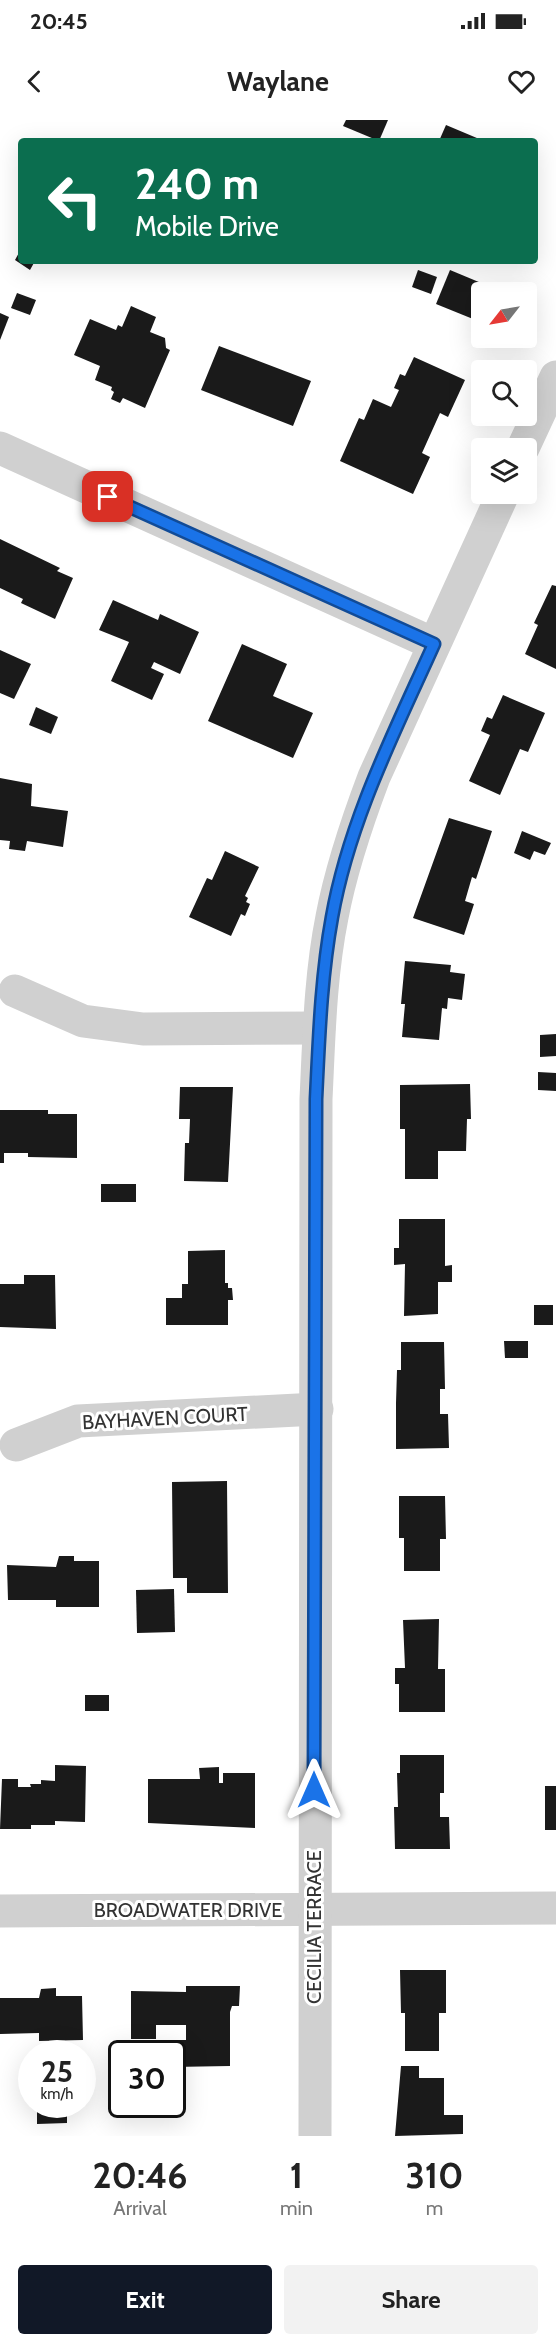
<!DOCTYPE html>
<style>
:root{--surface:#fff;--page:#f2f2f2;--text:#222;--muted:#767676;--accent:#111827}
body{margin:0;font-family:Cabin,sans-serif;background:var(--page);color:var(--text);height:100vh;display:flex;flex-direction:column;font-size:22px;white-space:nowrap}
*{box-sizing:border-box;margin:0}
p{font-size:20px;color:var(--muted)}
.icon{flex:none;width:33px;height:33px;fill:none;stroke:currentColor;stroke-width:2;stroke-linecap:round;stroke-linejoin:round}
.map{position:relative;height:2016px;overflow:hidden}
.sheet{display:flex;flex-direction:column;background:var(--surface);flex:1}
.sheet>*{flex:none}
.banner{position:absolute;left:18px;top:18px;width:520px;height:126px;border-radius:6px;box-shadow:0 6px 24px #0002;background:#0b6e4f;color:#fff;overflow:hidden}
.needle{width:39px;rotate:239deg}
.fabs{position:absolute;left:471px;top:162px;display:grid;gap:12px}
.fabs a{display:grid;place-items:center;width:66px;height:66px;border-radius:6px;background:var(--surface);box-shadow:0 6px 24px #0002;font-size:30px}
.speed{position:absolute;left:18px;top:1920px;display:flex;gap:12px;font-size:30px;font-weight:700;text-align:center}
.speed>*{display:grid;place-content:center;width:78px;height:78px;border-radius:50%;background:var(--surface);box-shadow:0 6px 24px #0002;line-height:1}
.speed small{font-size:15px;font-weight:400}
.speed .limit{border:3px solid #111;border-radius:9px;background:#fff;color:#111}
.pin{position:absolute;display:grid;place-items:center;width:51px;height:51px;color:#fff;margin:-26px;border-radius:12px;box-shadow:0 3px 9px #0006}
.me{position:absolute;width:66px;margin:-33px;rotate:0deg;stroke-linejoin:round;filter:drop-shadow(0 0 4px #0008)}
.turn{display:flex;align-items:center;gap:21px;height:126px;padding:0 18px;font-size:27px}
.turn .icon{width:78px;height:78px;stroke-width:2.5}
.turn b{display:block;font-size:42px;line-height:51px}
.eta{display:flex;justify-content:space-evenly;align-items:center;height:102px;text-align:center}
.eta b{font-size:36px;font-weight:700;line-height:42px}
.button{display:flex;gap:12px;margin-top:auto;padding:12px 18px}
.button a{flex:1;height:69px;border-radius:6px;background:var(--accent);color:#fff;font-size:24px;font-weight:700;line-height:69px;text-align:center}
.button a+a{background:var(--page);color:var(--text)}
.status{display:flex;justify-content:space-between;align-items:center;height:42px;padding:0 30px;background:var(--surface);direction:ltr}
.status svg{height:16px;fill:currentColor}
header{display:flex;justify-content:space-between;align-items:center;height:78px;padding:0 18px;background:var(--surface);font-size:27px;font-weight:700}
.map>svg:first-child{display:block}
.building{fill:#1a1a1a}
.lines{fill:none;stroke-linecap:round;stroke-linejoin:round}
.street{stroke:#d0d0d0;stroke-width:33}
.route-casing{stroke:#114b97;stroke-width:15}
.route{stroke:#1a73e8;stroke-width:10}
.labels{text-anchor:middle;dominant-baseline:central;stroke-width:6;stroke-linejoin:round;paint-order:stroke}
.street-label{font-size:20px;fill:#333;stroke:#fff}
</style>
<div class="status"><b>20:45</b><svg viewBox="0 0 49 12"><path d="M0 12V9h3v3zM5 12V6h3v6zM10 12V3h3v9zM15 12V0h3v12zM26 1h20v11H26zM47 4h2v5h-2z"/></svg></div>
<header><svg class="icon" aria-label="back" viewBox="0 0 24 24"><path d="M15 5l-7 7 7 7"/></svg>Waylane<svg class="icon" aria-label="heart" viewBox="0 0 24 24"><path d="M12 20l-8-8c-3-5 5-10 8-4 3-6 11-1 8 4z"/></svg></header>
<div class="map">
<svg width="556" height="2016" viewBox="0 0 556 2016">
<rect width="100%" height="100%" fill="#fff"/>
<g class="building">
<polygon points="346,0 388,0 379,21 343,6"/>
<polygon points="446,5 484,21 439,21"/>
<polygon points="21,129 21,141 35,141 30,150 15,140"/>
<polygon points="418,150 437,157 431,174 412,167"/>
<polygon points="450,150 486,165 473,199 436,184"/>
<polygon points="17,173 36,180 30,195 11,188"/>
<polygon points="131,186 156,197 150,212 165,218 166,228 170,230 145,288 123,278 120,283 111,279 114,272 111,270 112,267 95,260 100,246 74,235 90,199 116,210 118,205 122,207"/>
<polygon points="0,193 9,197 0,220"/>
<polygon points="219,226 311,261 293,306 201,270"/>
<polygon points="414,237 465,260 448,297 440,293 422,333 430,337 413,374 340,341 359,298 364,300 373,279 391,287 399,270 394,268 400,254 405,256"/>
<polygon points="0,419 60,448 57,451 73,458 55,499 21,483 23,479 0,468"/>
<polygon points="552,465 556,466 556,549 525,534 538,505 534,503"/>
<polygon points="113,480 158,500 160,494 199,512 180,554 154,542 151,548 164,554 152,580 111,561 129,522 99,510"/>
<polygon points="242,524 287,544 273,576 313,593 293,638 208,601"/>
<polygon points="0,530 31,544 14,579 0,573"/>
<polygon points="503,575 545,593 528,632 520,629 500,675 469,661 490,615 481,611 487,597 492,599"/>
<polygon points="36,587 58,597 51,614 29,605"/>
<polygon points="0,658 32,664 31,686 68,691 63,727 27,721 25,731 9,729 10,721 0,720"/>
<polygon points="449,698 492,711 476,759 472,757 465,781 474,784 464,815 413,798"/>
<polygon points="522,711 551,723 545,735 534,731 530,740 514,733"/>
<polygon points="225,731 259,747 245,776 248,778 246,782 250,784 245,796 241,794 231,816 189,797 207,758 212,760"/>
<polygon points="405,841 451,845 450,852 465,854 462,880 448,878 447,889 442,888 439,920 402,917 405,884 401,884"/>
<polygon points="556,914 556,936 540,937 540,915"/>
<polygon points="538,952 556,953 556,971 538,970"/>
<polygon points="470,964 471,999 467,999 466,1031 438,1031 438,1059 405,1059 405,1009 400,1009 400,965"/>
<polygon points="180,967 233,967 228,1062 184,1061 185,1023 189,1023 190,999 179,999"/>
<polygon points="0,990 48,990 48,994 77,994 77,1038 28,1037 28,1033 4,1033 4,1043 0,1043"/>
<rect x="101" y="1064" width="35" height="18"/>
<polygon points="399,1099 445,1099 445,1146 452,1145 452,1162 438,1162 438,1194 404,1196 405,1144 394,1145 394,1128 399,1128"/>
<polygon points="225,1130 225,1163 228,1163 228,1168 232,1168 233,1180 228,1180 228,1205 166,1205 166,1178 182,1178 182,1164 188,1164 188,1131"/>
<polygon points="24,1155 55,1155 56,1209 0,1207 0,1164 24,1164"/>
<rect x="534" y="1185" width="19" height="20"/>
<polygon points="504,1221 528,1221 528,1238 505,1238"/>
<polygon points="401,1222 444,1222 445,1269 440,1269 440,1294 448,1294 449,1328 396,1329 396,1283 397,1250 401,1250"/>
<polygon points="227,1361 228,1473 187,1473 187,1458 173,1458 172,1362"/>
<polygon points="399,1376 445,1376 446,1419 440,1419 440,1451 404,1451 404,1418 399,1418"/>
<polygon points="59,1436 74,1436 74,1441 99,1441 99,1487 56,1487 56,1480 8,1480 7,1445 56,1447"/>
<polygon points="174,1469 175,1512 137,1513 136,1470"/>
<polygon points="439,1499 438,1549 445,1549 445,1592 399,1592 399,1564 395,1564 395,1548 405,1548 403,1500"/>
<rect x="85" y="1575" width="24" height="16"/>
<polygon points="400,1635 444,1635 444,1673 440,1673 440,1697 449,1697 450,1729 395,1729 394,1687 398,1687 397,1653 400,1653"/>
<polygon points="55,1645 86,1646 85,1702 55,1701 55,1705 31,1705 31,1709 0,1709 2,1659 18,1659 18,1667 31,1667 30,1664 41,1664 41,1660 55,1661"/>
<polygon points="219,1647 219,1663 223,1663 223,1653 255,1653 255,1708 148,1703 148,1659 200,1659 199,1648"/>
<rect x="545" y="1666" width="11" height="44"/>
<polygon points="400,1850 446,1850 446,1893 439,1893 439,1931 405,1931 405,1893 401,1893"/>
<polygon points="186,1866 240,1866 239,1886 232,1886 230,1892 230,1946 172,1947 170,1920 186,1920 186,1905 156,1905 156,1919 131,1919 131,1871 186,1872"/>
<polygon points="56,1868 56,1876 82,1876 83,1920 39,1921 39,1913 0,1914 0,1878 39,1878 41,1869"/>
<polygon points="401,1946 419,1946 419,1958 444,1958 444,1995 463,1995 463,2014 395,2016"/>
<rect x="116" y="1954" width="6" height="25"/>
<polygon points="37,1987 67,1987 67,2003 37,2004"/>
</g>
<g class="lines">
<g class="street">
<polyline points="0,328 434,524"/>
<polyline points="523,328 556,257"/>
<polyline points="15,871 83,901 143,909 319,908"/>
<polyline points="16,1325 78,1301 317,1289"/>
<polyline points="0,1791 556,1788"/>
<path d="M315,2016L316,979C319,918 320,857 332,797C341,749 357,702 374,657L503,374"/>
</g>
</g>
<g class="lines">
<defs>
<path id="route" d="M108,377L434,524C394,613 349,701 332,797C321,857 319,918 316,979L314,1670"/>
</defs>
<use href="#route" class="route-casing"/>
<use href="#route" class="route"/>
</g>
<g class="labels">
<g class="street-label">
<text transform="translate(165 1298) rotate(-3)">BAYHAVEN COURT</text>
<text x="188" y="1790">BROADWATER DRIVE</text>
<text transform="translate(314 1807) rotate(-90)">CECILIA TERRACE</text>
</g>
</g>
</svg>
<div class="fabs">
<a><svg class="needle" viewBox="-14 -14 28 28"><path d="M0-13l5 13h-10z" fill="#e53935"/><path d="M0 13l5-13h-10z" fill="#767676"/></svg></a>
<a><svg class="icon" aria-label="search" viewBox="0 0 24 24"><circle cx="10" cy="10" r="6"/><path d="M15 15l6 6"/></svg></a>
<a><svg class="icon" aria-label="layers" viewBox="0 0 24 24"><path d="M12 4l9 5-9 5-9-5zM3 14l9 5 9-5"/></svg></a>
</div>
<div class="speed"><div>25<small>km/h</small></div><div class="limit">30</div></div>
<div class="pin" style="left:108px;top:377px;background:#d93025"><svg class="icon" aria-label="arrive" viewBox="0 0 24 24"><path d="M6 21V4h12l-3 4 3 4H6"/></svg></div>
<svg class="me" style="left:314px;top:1670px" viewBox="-20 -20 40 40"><path d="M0-17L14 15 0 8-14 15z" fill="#1a73e8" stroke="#fff" stroke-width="4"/></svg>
<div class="banner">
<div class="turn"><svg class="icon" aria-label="left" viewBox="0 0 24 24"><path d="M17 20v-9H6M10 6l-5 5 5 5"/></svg><div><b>240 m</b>Mobile Drive</div></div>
</div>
</div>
<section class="sheet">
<div class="eta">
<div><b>20:46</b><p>Arrival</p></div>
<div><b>1</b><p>min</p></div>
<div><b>310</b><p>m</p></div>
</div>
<div class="button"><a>Exit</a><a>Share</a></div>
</section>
